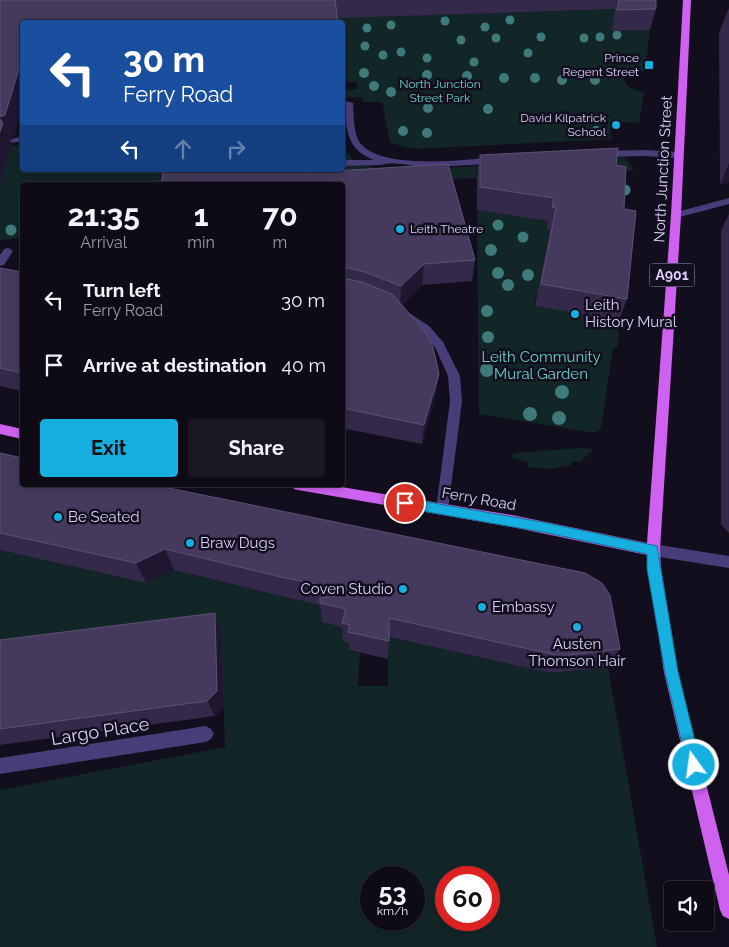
<!DOCTYPE html>
<style>
:root{--surface:#0e0a16;--page:#1c1823;--text:#f1f3f6;--muted:#9b9aa1;--line:#2e2b35;--accent:#16afe0}
body{margin:0;font-family:Raleway,sans-serif;background:var(--page);color:var(--text);height:100vh;display:flex;flex-direction:column;font-size:19px;white-space:nowrap}
*{box-sizing:border-box;margin:0}
p{font-size:16px;color:var(--muted)}
.icon{flex:none;width:28px;height:28px;fill:none;stroke:currentColor;stroke-width:2;stroke-linecap:round;stroke-linejoin:round}
.map{position:relative;flex:1;overflow:hidden}
.drawer{position:absolute;left:20px;top:182px;width:325px;height:305px;display:flex;flex-direction:column;background:var(--surface);border-radius:5px;box-shadow:0 2px 8px #0003,0 0 0 1px var(--line)}
.drawer>*{flex:none}
.hud{position:absolute;left:20px;top:20px;width:325px;height:152px;border-radius:5px;box-shadow:0 2px 8px #0003,0 0 0 1px var(--line);background:#1a4fa0;color:#fff;overflow:hidden}
.buttons{position:absolute;left:664px;top:881px;display:grid;gap:10px}
.buttons a{display:grid;place-items:center;width:50px;height:50px;border-radius:5px;background:var(--surface);box-shadow:0 2px 8px #0003,0 0 0 1px var(--line);font-size:25px}
.speed{position:absolute;left:360px;top:866px;display:flex;gap:10px;font-size:25px;font-weight:700;text-align:center}
.speed>*{display:grid;place-content:center;width:65px;height:65px;border-radius:50%;background:var(--surface);box-shadow:0 2px 8px #0003,0 0 0 1px var(--line);line-height:1}
.speed small{font-size:12px;font-weight:400}
.speed .limit{border:8px solid #d22;background:#fff;color:#111}
.pin{position:absolute;display:grid;place-items:center;width:42px;height:42px;color:#fff;margin:-21px;border:2px solid #fff;border-radius:50%;box-shadow:0 1px 5px #0007}
.me{position:absolute;width:55px;margin:-28px;rotate:346deg;stroke-linejoin:round;filter:drop-shadow(0 0 4px #0008)}
.turn{display:flex;align-items:center;gap:18px;height:105px;padding:0 20px;font-size:22px}
.turn .icon{width:65px;height:65px;stroke-width:2.5}
.turn b{display:block;font-size:35px;line-height:42px}
.lanes{display:flex;align-items:center;height:48px;padding:0 20px;background:#0003;justify-content:center;gap:25px;direction:ltr}
.lanes .off{opacity:.35}
.eta{display:flex;justify-content:space-evenly;align-items:center;height:85px;text-align:center}
.eta b{font-size:30px;font-weight:700;line-height:35px}
.action{display:flex;gap:10px;margin-top:auto;padding:10px 20px}
.action a{flex:1;height:58px;border-radius:5px;background:var(--accent);color:#111;font-size:20px;font-weight:700;line-height:58px;text-align:center}
.action a+a{background:var(--page);color:var(--text)}
ul{padding:0;list-style:none}
li{display:flex;align-items:center;gap:15px;height:65px;padding:0 20px}
li div{flex:1}
li b{display:block;font-size:19px}
li em{font-style:normal}
.map>svg:first-child{display:block}
.green{fill:#122527;fill-rule:evenodd}
.lines{fill:none;stroke-linecap:round;stroke-linejoin:round}
.minor{fill:#483d78;fill-rule:evenodd}
.major{fill:#ce61f0;fill-rule:evenodd}
.tree{fill:#3f7a7a}
.wall{fill:#34294a}
.shaded-wall{fill:#1f1630}
.building{fill:#453a5d;stroke:#5d5276}
.route{fill:#16afe0;stroke:#0e7292}
.poi-dot{fill:#16afe0;stroke:#130e1d;stroke-width:2}
.labels{text-anchor:middle;dominant-baseline:central;stroke-width:5;stroke-linejoin:round;paint-order:stroke}
.far-poi-label{font-size:12px;fill:#dacffa;stroke:#130e1d;text-anchor:end}
.far-park-label{font-size:12px;fill:#63d2c6;stroke:#130e1d}
.shield{fill:#130e1d;stroke:#9e95b8;stroke-width:1}
.shield-label{font-size:14px;font-weight:bold;fill:#dacffa}
.street-label{font-size:15px;fill:#dacffa;stroke:#130e1d}
.poi-label{font-size:15px;fill:#dacffa;stroke:#130e1d;text-anchor:start}
.park-label{font-size:15px;fill:#63d2c6;stroke:#130e1d}
.near-street-label{font-size:18px;fill:#dacffa;stroke:#130e1d}
</style>
<div class="map">
<svg width="729" height="947" viewBox="0 0 729 947">
<rect width="100%" height="100%" fill="#130e1d"/>
<g class="green">
<path d="M615,9L613,31L650,30L645,71L632,72L624,78C625,88 635,90 644,92L639,123L622,122L610,129L612,139L413,149L390,143L382,102H363L362,97L344,98L343,90L358,89L357,82H343L342,22H181Z"/>
<polygon points="22,145 22,170 342,170 343,148 354,161 376,168 429,169 624,157 634,170 342,185 22,185 22,238 0,240 0,185 11,146"/>
<polygon points="477,210 548,221 562,233 550,298 536,295 534,306 619,321 618,347 613,348 601,429 595,433 479,414"/>
<polygon points="579,448 594,449 580,462 572,461 571,465 551,469 528,467 528,462 512,458 513,453"/>
<path d="M0,550L146,583L184,565L192,575L350,612L349,651L360,653L358,686H388V637L551,673L608,667L657,947H0V790L225,747L221,631L0,659ZM371,878H414V920H371ZM446,878H489V920H446Z"/>
</g>
<g class="lines">
<g class="minor">
<path d="M346,101L353,103C354,114 353,135 361,144C383,170 464,160 496,157L500,160L496,163C471,165 446,167 421,166C409,166 392,161 382,165L342,166V160H374C354,152 348,141 346,121C346,114 344,107 346,101Z"/>
<polygon points="22,136 22,141 13,143 9,140"/>
<polygon points="644,150 678,152 682,155 678,158 644,156 600,157 596,154 600,151"/>
<path d="M312,170H324C316,177 302,181 293,175L295,173Z"/>
<polygon points="729,198 729,204 676,218 671,215 673,213"/>
<polygon points="8,248 13,251 4,265 0,266 0,255 4,249"/>
<polygon points="403,309 429,326 443,342 460,376 462,401 448,510 447,514 442,515 437,514 436,510 450,401 448,376 435,347 421,332 399,316 398,313 399,310"/>
<polygon points="653,544 729,556 729,568 653,556 648,554 646,550 648,546"/>
<polygon points="206,726 211,729 214,734 211,739 206,742 0,774 0,758"/>
</g>
<g class="major">
<polygon points="683,0 691,0 681,215 660,550 661,569 678,672 729,875 729,919 723,916 720,910 664,672 647,555 512,527 298,490 294,489 292,485 329,485 512,515 647,543 671,215"/>
<polygon points="0,424 22,429 22,439 0,434"/>
</g>
</g>
<g class="tree">
<circle cx="510" cy="20" r="4.5"/>
<circle cx="445" cy="21" r="4.5"/>
<circle cx="391" cy="25" r="4.5"/>
<circle cx="485" cy="27" r="4.5"/>
<circle cx="367" cy="28" r="4.5"/>
<circle cx="617" cy="35" r="4.5"/>
<circle cx="541" cy="37" r="4.5"/>
<circle cx="600" cy="37" r="4.5"/>
<circle cx="496" cy="38" r="4.5"/>
<circle cx="584" cy="38" r="4.5"/>
<circle cx="461" cy="40" r="4.5"/>
<circle cx="365" cy="46" r="4.5"/>
<circle cx="401" cy="52" r="4.5"/>
<circle cx="528" cy="53" r="4.5"/>
<circle cx="383" cy="55" r="4.5"/>
<circle cx="427" cy="58" r="4.5"/>
<circle cx="474" cy="62" r="4.5"/>
<circle cx="364" cy="73" r="5"/>
<circle cx="427" cy="75" r="5"/>
<circle cx="467" cy="76" r="5"/>
<circle cx="504" cy="78" r="5"/>
<circle cx="535" cy="78" r="5"/>
<circle cx="562" cy="80" r="5"/>
<circle cx="595" cy="80" r="5"/>
<circle cx="374" cy="86" r="5"/>
<circle cx="391" cy="92" r="5"/>
<circle cx="428" cy="108" r="5"/>
<circle cx="488" cy="109" r="5"/>
<circle cx="403" cy="131" r="5"/>
<circle cx="596" cy="131" r="5"/>
<circle cx="427" cy="133" r="5"/>
<circle cx="625" cy="190" r="5.5"/>
<circle cx="498" cy="225" r="5.5"/>
<circle cx="11" cy="230" r="5.5"/>
<circle cx="523" cy="237" r="5.5"/>
<circle cx="491" cy="250" r="6"/>
<circle cx="498" cy="273" r="6"/>
<circle cx="528" cy="275" r="6"/>
<circle cx="508" cy="285" r="6"/>
<circle cx="487" cy="311" r="6"/>
<circle cx="488" cy="337" r="6"/>
<circle cx="487" cy="370" r="7"/>
<circle cx="562" cy="392" r="7"/>
<circle cx="530" cy="414" r="7"/>
<circle cx="559" cy="418" r="7"/>
</g>
<g class="wall">
<polygon points="0,0 656,0 656,9 650,30 612,31 615,9 337,18 22,22 22,104 14,137 9,138 12,144 0,185"/>
<polygon points="729,8 729,182 720,185 719,33"/>
<polygon points="342,75 343,98 342,98"/>
<polygon points="480,155 616,165 624,209 627,299 619,321 535,306 550,231 547,230 548,221 477,210 477,178"/>
<polygon points="448,164 475,260 472,281 422,285 402,305 427,334 433,347 439,374 436,394 422,444 342,428 342,185 107,185 162,181 163,170 303,170 304,173"/>
<polygon points="729,214 729,533 721,524 721,231"/>
<polygon points="0,268 22,272 22,391 0,386"/>
<polygon points="0,453 620,649 608,667 551,673 389,637 388,659 349,650 349,643 343,641 342,627 322,622 320,605 285,597 174,570 146,583 0,550"/>
<polygon points="215,613 221,631 224,706 215,716 0,745 0,640"/>
</g>
<g class="shaded-wall">
<polygon points="22,59 22,104 14,137 9,138 12,144 0,185 0,117"/>
<polygon points="729,163 729,182 720,185"/>
<polygon points="424,264 422,285 400,307 401,286"/>
<polygon points="439,374 436,394 422,444 424,425"/>
<polygon points="165,549 174,570 146,583 136,563"/>
<polygon points="215,613 221,631 224,706 215,716 207,701"/>
</g>
<g class="building">
<polygon points="0,0 335,0 338,22 22,22 22,59 5,115 0,117"/>
<polygon points="619,0 656,0 656,9 617,10"/>
<polygon points="0,119 3,123 0,132"/>
<polygon points="618,148 616,165 626,167 624,209 636,211 627,299 541,284 556,208 552,207 554,198 480,187 480,155"/>
<polygon points="448,164 475,260 424,264 401,286 365,272 342,267 342,185 107,185 162,181 163,170 303,170 303,173"/>
<polygon points="0,268 22,272 22,373 0,368"/>
<polygon points="342,278 362,282 392,294 427,334 433,347 439,374 424,425 342,408"/>
<polygon points="0,453 22,458 22,485 154,485 585,573 602,583 610,595 620,649 560,656 389,618 389,641 348,632 350,625 342,623 346,609 320,603 320,598 352,594 349,594 350,591 281,577 165,549 136,563 0,533"/>
<polygon points="215,613 217,691 207,701 0,729 0,640"/>
</g>
<polygon class="route" points="405,498 542,522 657,546 678,672 701,765 699,770 694,772 689,770 687,765 665,672 647,569 647,554 542,532 405,508 401,507 399,503 401,500"/>
<g class="poi-dot">
<rect x="644" y="60" width="10" height="10" rx="2.5"/>
<circle cx="616" cy="125" r="5"/>
<circle cx="400" cy="229" r="5"/>
<circle cx="575" cy="314" r="5"/>
<circle cx="58" cy="517" r="5"/>
<circle cx="190" cy="543" r="5"/>
<circle cx="403" cy="589" r="5"/>
<circle cx="482" cy="607" r="5"/>
<circle cx="577" cy="627" r="5"/>
</g>
<g class="labels">
<g class="far-poi-label">
<text x="639" y="58">Prince<tspan x="639" dy="14">Regent Street</tspan></text>
<text x="606" y="118">David Kilpatrick<tspan x="606" dy="14">School</tspan></text>
<text x="410" y="229" text-anchor="start">Leith Theatre</text>
</g>
<g class="far-park-label">
<text x="440" y="84">North Junction<tspan x="440" dy="14">Street Park</tspan></text>
</g>
<rect class="shield" x="649.5" y="263.5" width="45" height="23" rx="4"/>
<g class="shield-label">
<text x="672" y="275">A901</text>
</g>
<g class="street-label">
<text transform="translate(663 169) rotate(-87)">North Junction Street</text>
<text transform="translate(479 499) rotate(10)">Ferry Road</text>
</g>
<g class="poi-label">
<text x="585" y="305">Leith<tspan x="585" dy="17">History Mural</tspan></text>
<text x="68" y="517">Be Seated</text>
<text x="200" y="543">Braw Dugs</text>
<text x="393" y="589" text-anchor="end">Coven Studio</text>
<text x="492" y="607">Embassy</text>
<text x="577" y="644" text-anchor="middle">Austen<tspan x="577" dy="17">Thomson Hair</tspan></text>
</g>
<g class="park-label">
<text x="541" y="357">Leith Community<tspan x="541" dy="17">Mural Garden</tspan></text>
</g>
<g class="near-street-label">
<text transform="translate(100 731) rotate(-9)">Largo Place</text>
</g>
</g>
</svg>
<div class="buttons">
<a><svg class="icon" aria-label="sound" viewBox="0 0 24 24"><path d="M4 9h4l5-4v14l-5-4H4zM17 9q2 3 0 6"/></svg></a>
</div>
<div class="speed"><div>53<small>km/h</small></div><div class="limit">60</div></div>
<div class="pin" style="left:405px;top:503px;background:#d93025"><svg class="icon" aria-label="arrive" viewBox="0 0 24 24"><path d="M6 21V4h12l-3 4 3 4H6"/></svg></div>
<svg class="me" style="left:694px;top:765px" viewBox="-20 -20 40 40"><circle r="17" fill="#16afe0" stroke="#fff" stroke-width="3"/><path d="M0-11L8 9 0 5-8 9z" fill="#fff"/></svg>
<div class="hud">
<div class="turn"><svg class="icon" aria-label="left" viewBox="0 0 24 24"><path d="M17 20v-9H6M10 6l-5 5 5 5"/></svg><div><b>30 m</b>Ferry Road</div></div>
<div class="lanes"><svg class="icon" aria-label="left" viewBox="0 0 24 24"><path d="M17 20v-9H6M10 6l-5 5 5 5"/></svg><svg class="icon off" aria-label="ahead" viewBox="0 0 24 24"><path d="M12 20V5M6 11l6-6 6 6"/></svg><svg class="icon off" aria-label="right" viewBox="0 0 24 24"><path d="M7 20v-9h11M14 6l5 5-5 5"/></svg></div>
</div>
<section class="drawer">
<div class="eta">
<div><b>21:35</b><p>Arrival</p></div>
<div><b>1</b><p>min</p></div>
<div><b>70</b><p>m</p></div>
</div>
<ul>
<li><svg class="icon" aria-label="left" viewBox="0 0 24 24"><path d="M17 20v-9H6M10 6l-5 5 5 5"/></svg><div><b>Turn left</b><p>Ferry Road</p></div><em>30 m</em></li>
<li><svg class="icon" aria-label="arrive" viewBox="0 0 24 24"><path d="M6 21V4h12l-3 4 3 4H6"/></svg><div><b>Arrive at destination</b></div><em>40 m</em></li>
</ul>
<div class="action"><a>Exit</a><a>Share</a></div>
</section>
</div>
